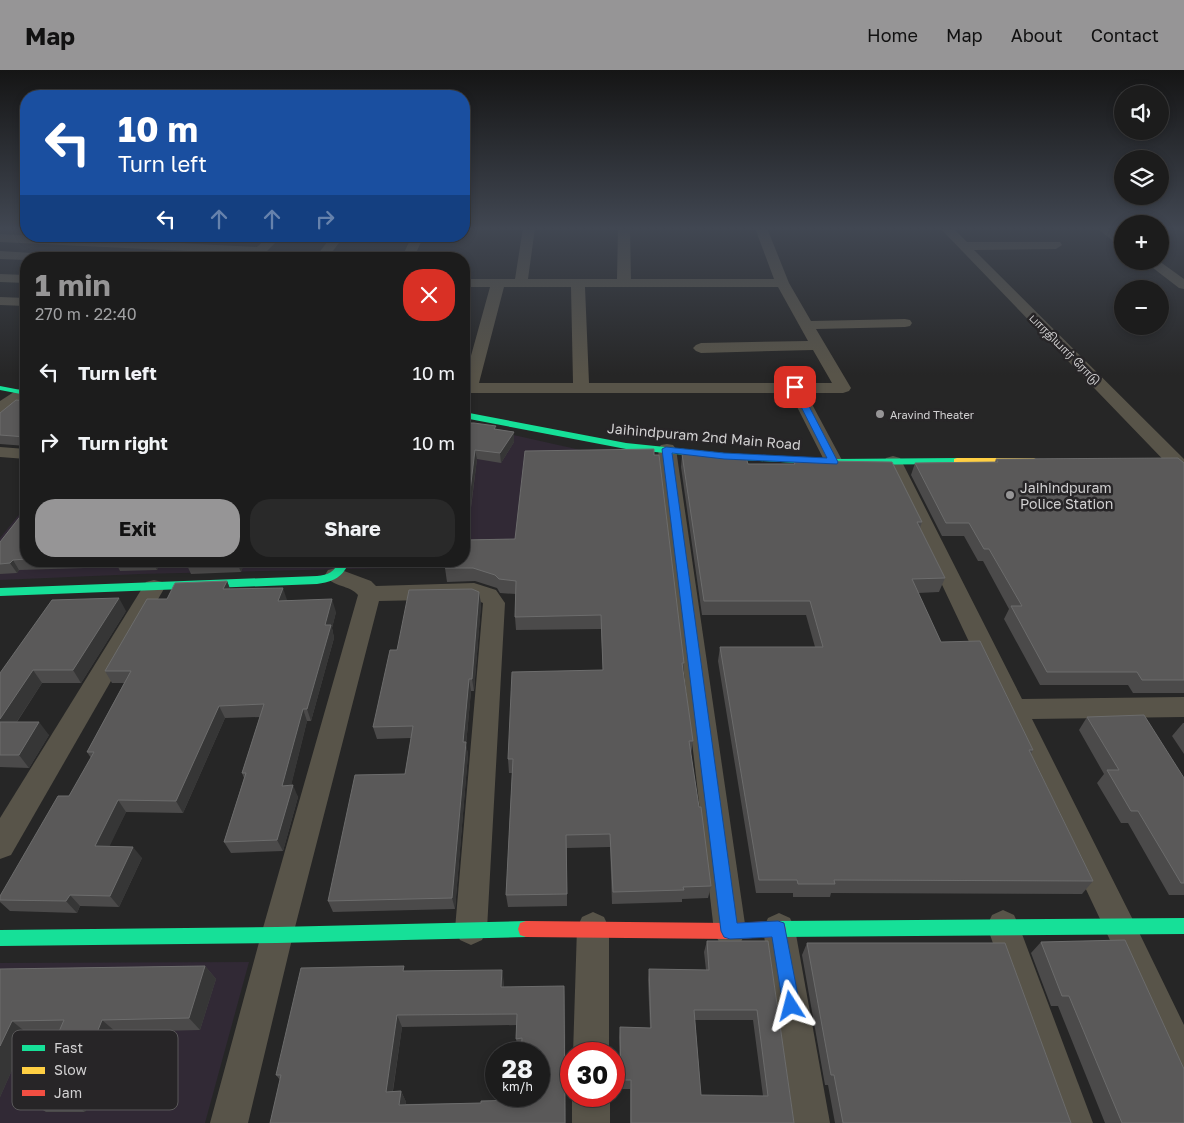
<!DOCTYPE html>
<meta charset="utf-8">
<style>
:root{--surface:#1c1c1c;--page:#292929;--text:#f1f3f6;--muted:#a0a1a3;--line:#3a3a3b;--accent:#969596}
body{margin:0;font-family:"Golos Text","Noto Sans Tamil",sans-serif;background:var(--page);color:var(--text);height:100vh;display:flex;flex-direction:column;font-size:19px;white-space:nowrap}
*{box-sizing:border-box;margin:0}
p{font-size:16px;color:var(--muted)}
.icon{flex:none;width:28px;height:28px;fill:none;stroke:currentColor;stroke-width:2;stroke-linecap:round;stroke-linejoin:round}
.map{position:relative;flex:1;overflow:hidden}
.side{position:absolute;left:20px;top:182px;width:450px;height:315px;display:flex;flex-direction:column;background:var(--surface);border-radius:20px;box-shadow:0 2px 8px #0003,0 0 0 1px var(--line)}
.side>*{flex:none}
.guide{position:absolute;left:20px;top:20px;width:450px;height:152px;border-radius:20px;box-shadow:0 2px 8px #0003,0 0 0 1px var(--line);background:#1a4fa0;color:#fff;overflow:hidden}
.buttons{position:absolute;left:1114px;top:15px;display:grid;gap:10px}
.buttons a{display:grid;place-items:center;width:55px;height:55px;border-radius:50%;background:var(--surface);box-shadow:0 2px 8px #0003,0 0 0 1px var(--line);font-size:25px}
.speed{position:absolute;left:485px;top:972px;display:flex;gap:10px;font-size:25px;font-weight:700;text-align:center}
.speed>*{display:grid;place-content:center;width:65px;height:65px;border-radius:50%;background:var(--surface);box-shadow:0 2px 8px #0003,0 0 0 1px var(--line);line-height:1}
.speed small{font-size:12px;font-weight:400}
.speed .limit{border:8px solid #d22;background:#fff;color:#111}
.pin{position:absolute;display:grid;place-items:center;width:42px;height:42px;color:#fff;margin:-21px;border-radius:10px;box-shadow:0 2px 8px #0006}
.me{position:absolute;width:55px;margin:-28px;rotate:351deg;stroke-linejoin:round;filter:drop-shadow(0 0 4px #0008)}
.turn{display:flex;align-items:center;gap:18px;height:105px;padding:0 15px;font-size:22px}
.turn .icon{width:65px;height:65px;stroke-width:2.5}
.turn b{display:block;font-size:35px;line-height:42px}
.lanes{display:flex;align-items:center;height:48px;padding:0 15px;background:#0003;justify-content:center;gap:25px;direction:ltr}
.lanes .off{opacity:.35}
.round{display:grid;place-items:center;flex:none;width:52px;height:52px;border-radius:20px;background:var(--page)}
.summary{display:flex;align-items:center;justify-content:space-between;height:85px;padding:0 15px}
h1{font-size:30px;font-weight:700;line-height:38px;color:var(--accent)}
.primary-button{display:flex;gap:10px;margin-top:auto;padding:10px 15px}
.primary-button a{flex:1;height:58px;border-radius:20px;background:var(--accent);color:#111;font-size:20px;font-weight:700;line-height:58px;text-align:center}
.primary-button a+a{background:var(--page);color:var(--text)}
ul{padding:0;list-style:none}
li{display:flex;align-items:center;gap:15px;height:70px;padding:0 15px}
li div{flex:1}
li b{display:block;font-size:19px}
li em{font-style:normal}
header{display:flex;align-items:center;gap:30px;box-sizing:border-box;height:70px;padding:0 25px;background:var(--accent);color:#111}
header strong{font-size:24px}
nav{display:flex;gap:28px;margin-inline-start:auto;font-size:18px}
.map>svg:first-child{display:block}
.commercial{fill:#312935}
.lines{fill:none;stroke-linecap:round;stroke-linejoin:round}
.street{fill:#585449;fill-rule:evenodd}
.fast{fill:#16e098;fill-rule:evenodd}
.slow{fill:#ffcf43;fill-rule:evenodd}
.jam{fill:#f24e42;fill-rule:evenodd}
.wall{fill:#4b4a4a;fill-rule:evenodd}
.shaded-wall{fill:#363636}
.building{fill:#5a5959;stroke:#6c6c6c;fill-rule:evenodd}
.route{fill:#1a73e8;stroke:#114b97}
.poi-dot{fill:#969596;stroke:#272527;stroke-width:2}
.labels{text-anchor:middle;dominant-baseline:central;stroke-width:5;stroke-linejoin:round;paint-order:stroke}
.far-street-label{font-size:11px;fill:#d2d1d2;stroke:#272527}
.far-poi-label{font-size:11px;fill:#d2d1d2;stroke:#272527;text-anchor:start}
.street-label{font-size:14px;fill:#d2d1d2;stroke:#272527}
.poi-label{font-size:14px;fill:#d2d1d2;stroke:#272527;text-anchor:start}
.key{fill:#272527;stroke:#5a595a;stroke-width:1}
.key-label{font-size:14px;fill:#d2d1d2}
</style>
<header>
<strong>Map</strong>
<nav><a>Home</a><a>Map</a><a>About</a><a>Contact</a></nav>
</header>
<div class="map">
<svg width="1184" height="1053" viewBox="0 0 1184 1053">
<rect width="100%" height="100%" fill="#262626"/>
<g class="commercial">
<polygon points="464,354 585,381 590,493 140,504 0,510 0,468 26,436 26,491 464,491"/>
<polygon points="249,892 205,1053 0,1053 0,893"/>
</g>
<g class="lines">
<g class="street">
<path d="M523,158H535L528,209H617L618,158H630L631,209H774L755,158H767L789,213L811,251L905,249L910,250L912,253L910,256L905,257L816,259L851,318L849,321L843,323H806L843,392L841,396L834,398L827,396L825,392L790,323H464V311L490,217H464V209H515ZM504,217H571L573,313H479ZM585,217H778L808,271L701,273L696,275L693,278L696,281L701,283L813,280L832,313H589Z"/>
<polygon points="940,158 953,158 967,172 1060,172 1062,175 1056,179 974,180 1184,389 1184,406 1177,404"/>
<polygon points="1097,158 1110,158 1122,167 1122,175 1118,175"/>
<polygon points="1177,158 1184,158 1184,162"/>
<polygon points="0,164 257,177 269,166 282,166 259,189 246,189 250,184 0,172"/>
<polygon points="332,166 344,166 327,189 314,189"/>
<polygon points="412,166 424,166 413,189 401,189"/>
<polygon points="0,181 64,185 70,189 26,189 26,190 0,189"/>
<polygon points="1144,191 1159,191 1184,209 1184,219 1179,218"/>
<polygon points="0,204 26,205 26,213 0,212"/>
<polygon points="0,227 26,228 26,236 0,235"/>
<polygon points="23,318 26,319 26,328 6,343 0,344 0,331 17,320"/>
<polygon points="667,374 673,375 676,379 746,861 741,872 730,877 719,872 714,861 658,379 661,375"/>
<polygon points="0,377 26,379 26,389 0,387"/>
<polygon points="893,386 900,388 902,392 1022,629 1184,627 1184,647 1032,649 1131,846 1184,955 1184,1013 1171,1008 1109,868 884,392 886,388"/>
<path d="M336,498L371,511L376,516L474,513L496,520L505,533L487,859L482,870L471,875L460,870L455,859L483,533L474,529L379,531L293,865L248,1053H210L261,865L358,525C350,515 332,517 325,505L328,500Z"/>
<polygon points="154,510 162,512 165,517 11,785 0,789 0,748 146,512"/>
<polygon points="1003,840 1014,845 1019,856 1093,1053 1055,1053 987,856 992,845"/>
<polygon points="593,842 604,847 609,858 609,984 573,984 577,858 582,847"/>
<polygon points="779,843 790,848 795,859 830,1053 792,1053 763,859 768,848"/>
<rect x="572" y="1026" width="38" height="27"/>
</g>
<g class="fast">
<polygon points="0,316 26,321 26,325 0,320"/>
<polygon points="464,342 626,373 724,383 834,389 957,388 962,391 957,394 834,395 724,389 626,379 464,348"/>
<path d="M339,491H349C344,507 333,512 317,514L0,526V518L317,506C328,505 335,502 339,491Z"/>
<polygon points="1184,848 1184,864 778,867 772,865 770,859 772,853 778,851"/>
<polygon points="526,851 532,853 534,859 532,865 526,867 277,873 0,876 0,860 277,857"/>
</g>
<polygon class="slow" points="957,388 1034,388 1039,391 1034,394 954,393 954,389"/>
<polygon class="jam" points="526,851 730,853 778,851 784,853 786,859 784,865 778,867 730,869 526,867 520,865 518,859 520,853"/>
</g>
<g class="wall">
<polygon points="26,331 26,376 0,374 0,343"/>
<polygon points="464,353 514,362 514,372 501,393 477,389 467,470 515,469 684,593 683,601 693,671 691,684 711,816 708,828 682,829 682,832 612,834 610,777 567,778 567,836 508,837 506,825 512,703 509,703 508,689 603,600 601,559 516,560 515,547 516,524 500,523 497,518 475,511 447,512 445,498 464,491"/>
<polygon points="682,384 748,394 794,394 794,392 922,452 920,458 945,508 939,522 918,523 941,572 1033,680 1031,684 1093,811 1082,824 831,823 830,827 793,827 793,823 756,823 718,591 720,577 815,577 806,545 702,545 681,397"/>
<polygon points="996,389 1184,393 1184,623 1133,623 1128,615 1040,615 1004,549 1009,539 983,491 978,491 964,466 942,466 911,405 915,393 995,392"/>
<polygon points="26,439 26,491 162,491 157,500 120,501 118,497 19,500 17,503 0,504 0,472"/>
<polygon points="185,491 245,491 241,502 191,504"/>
<polygon points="371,491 408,491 407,495 372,495"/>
<polygon points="227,511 230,519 287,530 336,542 332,558 334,568 311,651 307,651 291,715 298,727 283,781 231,783 224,772 244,708 242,703 260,647 225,648 183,743 126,742 109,776 142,788 119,837 80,836 77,843 10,841 0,832 0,826 69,726 91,688 87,682 124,613 112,613 105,601 167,529"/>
<polygon points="479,522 481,534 474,621 471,621 466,675 468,684 455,839 333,842 328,831 405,704 411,668 377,669 373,657 397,580"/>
<polygon points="126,541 81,613 42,613 17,652 49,665 29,698 0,697 0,603"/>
<polygon points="1087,647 1184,708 1184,825 1169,825 1128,753 1121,753 1097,713 1104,704 1079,660"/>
<polygon points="1183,653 1184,653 1184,684 1172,666"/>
<path d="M707,871H768L794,1053H630V1019H620L619,967L620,957L650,958L648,910L649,899L706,900L704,882ZM695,950H753L763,1026L701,1025Z"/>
<polygon points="1041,872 1184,1053 1105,1053 1058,936 1051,936 1031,883"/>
<polygon points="807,873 1071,1053 835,1053 828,1015 825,1015 802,885"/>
<polygon points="205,896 216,909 200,960 116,962 85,1042 46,1042 29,1031 58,963 28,964 0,1027 0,899"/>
<path d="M406,901L504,912V917L564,916L566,1053H270L280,1010L276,1005ZM517,955L516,969L518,980H521L519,1030L481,1033L406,1034V1032L401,1021H393L402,957Z"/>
</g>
<g class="shaded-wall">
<polygon points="514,362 514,372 501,393 500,383"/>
<polygon points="475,380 477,389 466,472 465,462"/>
<polygon points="13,490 19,500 17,503 10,493"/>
<polygon points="153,491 162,491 157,500"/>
<polygon points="236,491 245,491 241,502"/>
<polygon points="227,511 232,524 223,519"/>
<polygon points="283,518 287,530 278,531"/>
<polygon points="479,522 481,534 474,621 472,609"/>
<polygon points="119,528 126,541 81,613 73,600"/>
<polygon points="332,529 336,542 332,558 334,568 311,651 307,639 325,555"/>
<polygon points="33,600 42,613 8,665 0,655 0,649"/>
<polygon points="469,609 471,621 466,675 468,684 455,839 452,828 463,672"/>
<polygon points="219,636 225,648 183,743 176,731"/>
<polygon points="303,639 307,651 288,728 282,716"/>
<polygon points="39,652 49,665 29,698 19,685"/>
<polygon points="293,715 298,727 283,781 277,770"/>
<polygon points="118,730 126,742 104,788 95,776"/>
<polygon points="133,777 142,788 119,837 110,826"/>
<polygon points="70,825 80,836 77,843 66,831"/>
<polygon points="205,896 216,909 200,960 189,948"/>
<polygon points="502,900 504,912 503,930 501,917"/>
<polygon points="564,916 565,928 566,1053 565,1053"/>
<polygon points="397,945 402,957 391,1032 386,1022"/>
<polygon points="102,950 116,962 85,1042 70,1031"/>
<polygon points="12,951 28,964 0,1027 0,976"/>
<polygon points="401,1021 406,1032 404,1045 399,1035"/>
</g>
<g class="building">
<polygon points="16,330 26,331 26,367 0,365 0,343"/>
<polygon points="464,353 474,353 496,356 494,359 514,362 500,383 475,380 465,462 464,462"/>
<polygon points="654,379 654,385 659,385 684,593 682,593 693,671 689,671 699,737 701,737 711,816 683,817 684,820 613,822 610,764 566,765 567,824 506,825 513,689 508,689 512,602 603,600 601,545 515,547 516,511 499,509 495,505 473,498 445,498 446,491 464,491 464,470 515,469 525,381"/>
<polygon points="682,384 746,387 748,394 795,394 794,392 820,391 892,392 922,452 917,452 945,508 912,509 941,572 980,571 1033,680 1029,680 1093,811 834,810 835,814 798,814 797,810 759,810 720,577 823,577 810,531 704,531"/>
<polygon points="1178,388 1184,393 1184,610 1142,610 1137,602 1047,602 1011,536 1022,536 989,479 984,479 969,453 946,453 915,393 998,392 996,389"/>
<polygon points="26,439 26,489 13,490 10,493 0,494 0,472"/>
<polygon points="227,511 223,519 283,518 278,531 332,529 325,555 331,555 307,639 303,639 282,716 293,715 277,770 224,772 246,703 242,703 264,634 219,636 176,731 118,730 95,776 133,777 110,826 70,825 66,831 0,830 0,826 58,726 69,726 94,682 87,682 131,601 105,601 147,529 167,529 175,513"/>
<polygon points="472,519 479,522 472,609 469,609 463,672 466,672 452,828 328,831 355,705 405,704 413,656 373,657 390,580 397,580 409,520"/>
<polygon points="119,528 73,600 33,600 0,649 0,603 52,530"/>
<polygon points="1144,645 1184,708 1184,813 1181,813 1138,741 1131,741 1107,700 1119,700 1087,647"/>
<polygon points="0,652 39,652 19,685 0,685"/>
<polygon points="1125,870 1184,999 1184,1053 1122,1053 1069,926 1062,926 1041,872"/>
<path d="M707,871H768L794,1053H631V1010H621L620,957L651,958L649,899L709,900ZM694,940H757L768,1026L701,1025Z"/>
<polygon points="807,873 1005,873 1071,1053 843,1053 834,1005 831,1005"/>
<polygon points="205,896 189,948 102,950 70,1031 29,1031 64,950 12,951 0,976 0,899"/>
<path d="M404,896L403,901L502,900L501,917L564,916L565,1053H270L281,1005H276L301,898ZM517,944L516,969L522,968L521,984H539V1026H519V1030L481,1031V1033L399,1035L401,1021L386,1022L397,945Z"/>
</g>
<linearGradient id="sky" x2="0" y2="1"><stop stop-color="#151515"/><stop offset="0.52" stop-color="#414752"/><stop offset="1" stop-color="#414752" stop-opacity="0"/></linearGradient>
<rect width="1184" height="305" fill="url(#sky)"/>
<polygon class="route" points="795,314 799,317 838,392 837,394 724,389 672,383 737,853 778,851 784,853 800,936 798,943 791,945 785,943 783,936 772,867 730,869 724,867 721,861 662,379 666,377 724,383 827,388 791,317"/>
<g class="poi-dot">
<circle cx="880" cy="344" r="5"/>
<circle cx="1010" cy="425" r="5"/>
</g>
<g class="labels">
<g class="far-street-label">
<text transform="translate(1065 279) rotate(45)">பாரதியார் ரோடு</text>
</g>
<g class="far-poi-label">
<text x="890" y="344">Aravind Theater</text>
</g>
<g class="street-label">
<text transform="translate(704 366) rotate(5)">Jaihindpuram 2nd Main Road</text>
</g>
<g class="poi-label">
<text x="1020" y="417">Jaihindpuram<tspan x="1020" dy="16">Police Station</tspan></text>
</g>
</g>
<rect x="12" y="960" width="166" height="80" rx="8" class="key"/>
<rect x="22" y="975" width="23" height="6" fill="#16e098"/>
<rect x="22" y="997" width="23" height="7" fill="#ffcf43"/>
<rect x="22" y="1020" width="23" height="6" fill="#f24e42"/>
<g class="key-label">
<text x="54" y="983">Fast</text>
<text x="54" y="1005">Slow</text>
<text x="54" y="1028">Jam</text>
</g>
</svg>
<div class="buttons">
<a><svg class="icon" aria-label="sound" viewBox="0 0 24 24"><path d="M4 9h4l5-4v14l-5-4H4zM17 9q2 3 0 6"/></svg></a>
<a><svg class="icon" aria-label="layers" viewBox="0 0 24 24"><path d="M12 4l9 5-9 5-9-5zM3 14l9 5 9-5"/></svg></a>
<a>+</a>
<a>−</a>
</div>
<div class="speed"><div>28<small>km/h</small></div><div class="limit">30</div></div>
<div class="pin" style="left:795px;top:317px;background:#d93025"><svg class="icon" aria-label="arrive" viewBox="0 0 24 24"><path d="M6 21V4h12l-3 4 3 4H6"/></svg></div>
<svg class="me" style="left:791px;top:936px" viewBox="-20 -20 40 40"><path d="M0-17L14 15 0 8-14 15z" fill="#1a73e8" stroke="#fff" stroke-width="4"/></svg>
<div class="guide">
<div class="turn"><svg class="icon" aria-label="left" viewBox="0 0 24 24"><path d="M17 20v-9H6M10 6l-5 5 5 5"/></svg><div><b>10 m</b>Turn left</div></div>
<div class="lanes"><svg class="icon" aria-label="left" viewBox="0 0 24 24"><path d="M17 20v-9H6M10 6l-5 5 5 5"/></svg><svg class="icon off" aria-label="ahead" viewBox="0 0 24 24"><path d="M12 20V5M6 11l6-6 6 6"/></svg><svg class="icon off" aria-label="ahead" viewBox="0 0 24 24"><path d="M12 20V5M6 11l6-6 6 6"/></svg><svg class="icon off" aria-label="right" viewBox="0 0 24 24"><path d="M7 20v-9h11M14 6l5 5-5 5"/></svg></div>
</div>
<section class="side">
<div class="summary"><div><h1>1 min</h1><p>270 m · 22:40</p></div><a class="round" style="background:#d93025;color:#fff"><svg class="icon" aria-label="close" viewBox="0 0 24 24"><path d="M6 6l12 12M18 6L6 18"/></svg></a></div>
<ul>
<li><svg class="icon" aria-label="left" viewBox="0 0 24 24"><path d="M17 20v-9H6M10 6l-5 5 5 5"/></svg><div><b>Turn left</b></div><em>10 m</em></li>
<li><svg class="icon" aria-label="right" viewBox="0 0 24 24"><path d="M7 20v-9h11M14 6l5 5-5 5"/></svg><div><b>Turn right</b></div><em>10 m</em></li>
</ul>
<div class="primary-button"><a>Exit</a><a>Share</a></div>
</section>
</div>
